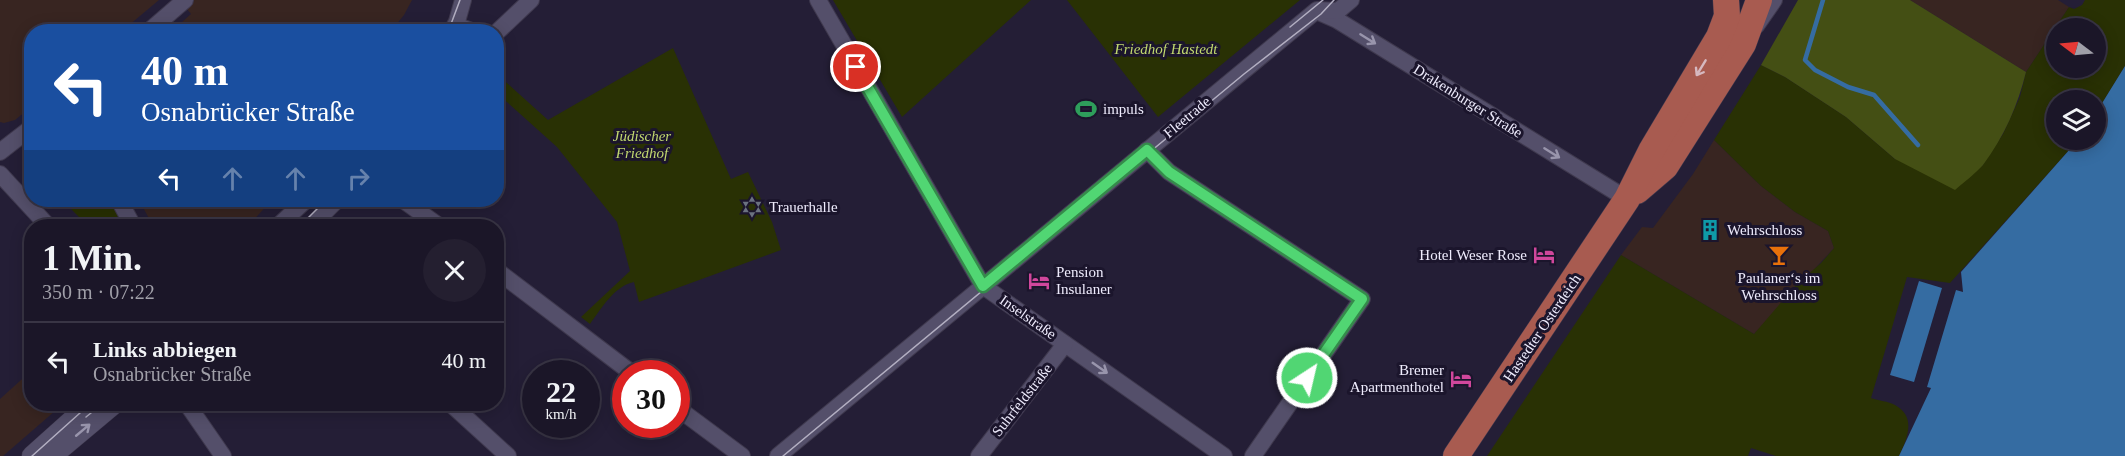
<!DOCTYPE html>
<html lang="de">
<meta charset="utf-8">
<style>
:root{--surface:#1b1628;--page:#241f30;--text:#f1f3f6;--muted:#a09fa8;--line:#393545}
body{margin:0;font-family:Georgia,serif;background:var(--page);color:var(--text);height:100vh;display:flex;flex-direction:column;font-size:22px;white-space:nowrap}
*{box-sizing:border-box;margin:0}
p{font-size:20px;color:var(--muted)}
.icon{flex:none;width:33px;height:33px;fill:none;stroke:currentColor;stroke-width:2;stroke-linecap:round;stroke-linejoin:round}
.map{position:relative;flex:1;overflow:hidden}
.sheet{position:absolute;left:24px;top:219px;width:480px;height:192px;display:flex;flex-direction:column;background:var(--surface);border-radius:24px;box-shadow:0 3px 15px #0003,0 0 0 2px var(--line)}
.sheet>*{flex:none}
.banner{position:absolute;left:24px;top:24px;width:480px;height:183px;border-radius:24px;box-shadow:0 3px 15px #0003,0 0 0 2px var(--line);background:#1a4fa0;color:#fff;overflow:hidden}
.needle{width:39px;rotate:286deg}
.fabs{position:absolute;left:2046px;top:18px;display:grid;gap:12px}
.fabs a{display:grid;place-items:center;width:60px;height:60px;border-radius:50%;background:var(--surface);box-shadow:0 3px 15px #0003,0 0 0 2px var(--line);font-size:30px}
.speed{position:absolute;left:522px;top:360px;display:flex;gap:12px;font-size:30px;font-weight:700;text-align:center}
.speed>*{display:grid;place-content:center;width:78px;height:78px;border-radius:50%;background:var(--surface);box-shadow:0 3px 15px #0003,0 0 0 2px var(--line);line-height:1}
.speed small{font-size:15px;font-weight:400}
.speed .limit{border:9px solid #d22;background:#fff;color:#111}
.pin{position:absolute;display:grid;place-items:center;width:51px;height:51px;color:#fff;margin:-26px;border:3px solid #fff;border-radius:50%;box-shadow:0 2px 6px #0007}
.me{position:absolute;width:66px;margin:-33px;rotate:35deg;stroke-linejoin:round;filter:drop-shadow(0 0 4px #0008)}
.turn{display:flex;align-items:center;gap:21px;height:126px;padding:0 18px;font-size:27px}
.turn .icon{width:78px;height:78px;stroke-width:2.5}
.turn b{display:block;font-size:42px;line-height:51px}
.lanes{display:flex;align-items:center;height:57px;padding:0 18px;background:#0003;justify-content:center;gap:30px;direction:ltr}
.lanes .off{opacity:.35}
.round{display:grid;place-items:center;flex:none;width:63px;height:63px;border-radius:32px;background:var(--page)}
.overview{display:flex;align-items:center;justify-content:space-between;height:102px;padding:0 18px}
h1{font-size:36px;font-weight:600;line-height:45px}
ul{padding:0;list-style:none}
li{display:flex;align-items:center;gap:18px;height:78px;padding:0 18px;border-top:2px solid var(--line)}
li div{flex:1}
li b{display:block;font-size:22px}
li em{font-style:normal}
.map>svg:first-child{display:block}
.commercial{fill:#382521}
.green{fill:#293104;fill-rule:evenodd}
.forest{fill:#444f14}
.water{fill:#356ca2}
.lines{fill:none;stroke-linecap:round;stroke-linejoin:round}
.stream{stroke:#356ca2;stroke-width:4.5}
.minor-casing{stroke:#3f394e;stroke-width:18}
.tertiary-casing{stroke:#3f394e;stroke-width:21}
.primary-casing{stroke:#3f394e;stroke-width:27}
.minor{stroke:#544f6a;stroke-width:16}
.tertiary{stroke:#544f6a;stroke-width:20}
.primary{stroke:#a85b50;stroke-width:26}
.tram{stroke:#b3afc2;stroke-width:1.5}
.oneway{stroke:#9995ac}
.oneway2{stroke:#d6b9c0}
.route-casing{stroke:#358b4b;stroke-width:15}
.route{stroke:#51d673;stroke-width:10}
.labels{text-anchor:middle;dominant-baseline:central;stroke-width:6;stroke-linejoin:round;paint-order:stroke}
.park-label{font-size:15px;font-style:italic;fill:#c1d86f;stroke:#1b152c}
.street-label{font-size:15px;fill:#eeebfc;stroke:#1b152c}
.poi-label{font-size:15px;fill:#eeebfc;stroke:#1b152c;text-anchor:start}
</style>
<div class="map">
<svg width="2125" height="456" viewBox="0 0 2125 456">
<rect width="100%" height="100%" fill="#241e36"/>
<g class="commercial">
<polygon points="0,0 159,0 122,31 32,32 31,107 15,120 4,123 0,122"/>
<polygon points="180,0 412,0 404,15 391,31 171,32 191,14"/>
<polygon points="1910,0 2058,0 2069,7 2026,72"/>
<polygon points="1714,140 1761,186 1795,212 1828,231 1834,248 1754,334 1621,255 1642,227 1653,228 1693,174"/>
<polygon points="139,200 272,200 248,226 153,226"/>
<polygon points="31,371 32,404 63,404 3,456 0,456 0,399"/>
</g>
<g class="green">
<polygon points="833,0 1031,0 902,117"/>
<polygon points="1067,0 1300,0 1158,117"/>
<path d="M2085,0H2125V66L2096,113V100H2056V140H2078L1950,283L1907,277L1871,398C1879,401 1888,401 1895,405C1917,417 1907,439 1899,456H1776L1751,448L1748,456H1487L1621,255L1754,334L1796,285L1821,263L1834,248L1828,231L1795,212L1761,186L1714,140L1761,65L1785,77L1846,117L1895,159L1982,166L2003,134L2020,97L2026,72L2069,7L2074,9L2082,5ZM2056,28H2096V68H2056Z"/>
<path d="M673,48L731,179L748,172L772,222L781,250L639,302L634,282C614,286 601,309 590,324L581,317L630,271L617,222L557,147L497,93V74L548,120Z"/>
<polygon points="62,200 113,200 119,212 115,226 88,226"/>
</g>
<path class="forest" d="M1798,0H1910L2026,72C2018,105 2004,137 1983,165C1975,174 1964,182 1955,190L1895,159L1846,117L1785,77L1761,65Z"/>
<g class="water">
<polygon points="2125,66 2125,456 1899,456 1931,388 1927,387 1956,290 1963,292 1961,272 2078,140 2096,140 2096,113"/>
<polygon points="1919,281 1942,288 1914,382 1890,375"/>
</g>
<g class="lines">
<polyline class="stream" points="1823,0 1805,60 1815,70 1848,87 1874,95 1918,145"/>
<defs>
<g id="minor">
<polyline points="818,0 983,286 1224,456"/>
<polyline points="1321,13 1337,20 1627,199"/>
<polyline points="455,25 474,32"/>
<polyline points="1756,26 1774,0"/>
<polyline points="148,32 185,0"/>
<polyline points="454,32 463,0"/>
<polyline points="496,33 531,0"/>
<polyline points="1147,150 1169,172 1362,299 1253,456"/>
<polyline points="0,152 32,127"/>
<polyline points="0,174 48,226"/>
<polyline points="119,200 133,226"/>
<polyline points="403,200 439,226"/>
<polyline points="278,226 306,200"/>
<polyline points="311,226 337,200"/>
<polyline points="496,270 633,374"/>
<polyline points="187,404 223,456"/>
<polyline points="451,404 508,456"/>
<polyline points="676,407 742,456"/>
<polyline points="778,456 1317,10 1338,11 1351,0"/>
<polyline points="979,456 1065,344"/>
</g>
<g id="tertiary">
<polyline points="32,456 90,404"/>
<polyline points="52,456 114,404"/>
</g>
<g id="primary">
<polyline points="1637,191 1665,167 1743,44 1759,0"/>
<polyline points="1456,456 1627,199 1651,151 1719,37 1727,16 1726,0"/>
</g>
</defs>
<use href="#minor" class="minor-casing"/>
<use href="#tertiary" class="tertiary-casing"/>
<use href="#primary" class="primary-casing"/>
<use href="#minor" class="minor"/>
<use href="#tertiary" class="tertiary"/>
<use href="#primary" class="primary"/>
<g class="tram">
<polyline points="1290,27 1323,0"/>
<polyline points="448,32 460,0"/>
<polyline points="300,226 326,200"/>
<polyline points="86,417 102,404"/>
<polyline points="32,456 90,404"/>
<polyline points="783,456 1244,74 1321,14 1334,0"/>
</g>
</g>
<defs><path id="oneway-shaft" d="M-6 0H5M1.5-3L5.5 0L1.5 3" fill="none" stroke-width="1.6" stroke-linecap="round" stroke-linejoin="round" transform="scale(1.5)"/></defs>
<g class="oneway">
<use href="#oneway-shaft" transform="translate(1368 39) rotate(32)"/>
<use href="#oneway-shaft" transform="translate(1552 153) rotate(32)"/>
<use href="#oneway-shaft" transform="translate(1100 368) rotate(35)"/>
<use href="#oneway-shaft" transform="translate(83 430) rotate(-40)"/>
</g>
<use class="oneway2" href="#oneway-shaft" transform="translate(1701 68) rotate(121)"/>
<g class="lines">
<defs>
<polyline id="route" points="856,67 983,286 1147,150 1169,172 1362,299 1307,378"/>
</defs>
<use href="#route" class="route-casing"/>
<use href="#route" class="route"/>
</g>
<defs>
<symbol id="stadium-bare" viewBox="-9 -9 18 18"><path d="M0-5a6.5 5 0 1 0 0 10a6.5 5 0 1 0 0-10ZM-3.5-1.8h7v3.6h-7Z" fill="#2e9e5b" stroke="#1b152c" stroke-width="2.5" paint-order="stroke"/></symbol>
<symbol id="synagogue-bare" viewBox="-9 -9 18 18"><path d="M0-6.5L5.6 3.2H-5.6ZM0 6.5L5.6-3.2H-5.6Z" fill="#6b7280" stroke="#1b152c" stroke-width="2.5" paint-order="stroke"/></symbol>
<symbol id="building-bare" viewBox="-9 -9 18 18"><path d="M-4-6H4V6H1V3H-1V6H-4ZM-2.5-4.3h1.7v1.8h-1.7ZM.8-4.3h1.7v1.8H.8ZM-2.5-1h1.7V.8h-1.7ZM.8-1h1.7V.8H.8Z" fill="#0f9aa8" stroke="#1b152c" stroke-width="2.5" paint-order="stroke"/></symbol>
<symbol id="hotel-bare" viewBox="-9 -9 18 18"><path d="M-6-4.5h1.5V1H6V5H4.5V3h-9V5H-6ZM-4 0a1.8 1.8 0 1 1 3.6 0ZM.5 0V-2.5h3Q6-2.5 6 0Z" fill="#d1479c" stroke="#1b152c" stroke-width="2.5" paint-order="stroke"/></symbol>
<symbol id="bar-bare" viewBox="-9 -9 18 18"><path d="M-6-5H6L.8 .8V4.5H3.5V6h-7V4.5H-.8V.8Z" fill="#e8710a" stroke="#1b152c" stroke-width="2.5" paint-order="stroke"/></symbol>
</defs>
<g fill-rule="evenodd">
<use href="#stadium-bare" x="1071" y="94" width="30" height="30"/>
<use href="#synagogue-bare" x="737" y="192" width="30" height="30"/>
<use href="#building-bare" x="1695" y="215" width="30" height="30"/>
<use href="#hotel-bare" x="1529" y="240" width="30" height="30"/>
<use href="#bar-bare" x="1764" y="240" width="30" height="30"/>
<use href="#hotel-bare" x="1024" y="266" width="30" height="30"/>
<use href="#hotel-bare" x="1446" y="364" width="30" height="30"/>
</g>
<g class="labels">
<g class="park-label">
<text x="1166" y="49">Friedhof Hastedt</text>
<text x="642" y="136">Jüdischer<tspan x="642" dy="17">Friedhof</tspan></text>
</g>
<g class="street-label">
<text transform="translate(1468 101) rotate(32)">Drakenburger Straße</text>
<text transform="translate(1187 117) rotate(-40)">Fleetrade</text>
<text transform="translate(1028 317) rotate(35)">Inselstraße</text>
<text transform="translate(1542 328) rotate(-56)">Hastedter Osterdeich</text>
<text transform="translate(1022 400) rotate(-52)">Suhrfeldstraße</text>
</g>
<g class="poi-label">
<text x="1103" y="109">impuls</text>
<text x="769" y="207">Trauerhalle</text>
<text x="1727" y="230">Wehrschloss</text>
<text x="1527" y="255" text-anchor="end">Hotel Weser Rose</text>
<text x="1056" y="272">Pension<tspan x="1056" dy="17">Insulaner</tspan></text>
<text x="1779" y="278" text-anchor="middle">Paulaner‘s im<tspan x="1779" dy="17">Wehrschloss</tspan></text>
<text x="1444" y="370" text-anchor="end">Bremer<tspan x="1444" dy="17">Apartmenthotel</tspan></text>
</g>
</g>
</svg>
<div class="fabs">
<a><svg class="needle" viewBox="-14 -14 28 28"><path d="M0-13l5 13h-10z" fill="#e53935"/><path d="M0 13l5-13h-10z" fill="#a09fa8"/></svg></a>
<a><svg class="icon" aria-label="layers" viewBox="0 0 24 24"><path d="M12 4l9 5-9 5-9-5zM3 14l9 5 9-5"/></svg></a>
</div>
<div class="speed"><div>22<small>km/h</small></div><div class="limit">30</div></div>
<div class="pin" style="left:856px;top:67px;background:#d93025"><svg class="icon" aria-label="arrive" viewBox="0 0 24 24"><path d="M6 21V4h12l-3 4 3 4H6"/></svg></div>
<svg class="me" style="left:1307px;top:378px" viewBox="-20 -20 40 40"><circle r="17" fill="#51d673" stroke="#fff" stroke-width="3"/><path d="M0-11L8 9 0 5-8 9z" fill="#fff"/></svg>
<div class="banner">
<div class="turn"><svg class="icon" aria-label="left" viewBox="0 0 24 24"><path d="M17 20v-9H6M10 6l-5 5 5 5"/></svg><div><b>40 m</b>Osnabrücker Straße</div></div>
<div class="lanes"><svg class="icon" aria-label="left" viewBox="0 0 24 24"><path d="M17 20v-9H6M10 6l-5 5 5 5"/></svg><svg class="icon off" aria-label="ahead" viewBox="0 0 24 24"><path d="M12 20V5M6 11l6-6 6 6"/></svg><svg class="icon off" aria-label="ahead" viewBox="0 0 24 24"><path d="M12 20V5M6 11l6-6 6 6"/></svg><svg class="icon off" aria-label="right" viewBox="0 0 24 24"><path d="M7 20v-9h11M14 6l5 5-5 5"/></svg></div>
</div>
<section class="sheet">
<div class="overview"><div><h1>1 Min.</h1><p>350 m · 07:22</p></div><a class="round"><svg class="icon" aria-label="close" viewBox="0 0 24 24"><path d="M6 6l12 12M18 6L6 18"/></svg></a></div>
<ul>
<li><svg class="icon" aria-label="left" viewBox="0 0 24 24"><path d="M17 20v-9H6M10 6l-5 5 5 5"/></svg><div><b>Links abbiegen</b><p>Osnabrücker Straße</p></div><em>40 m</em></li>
</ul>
</section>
</div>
